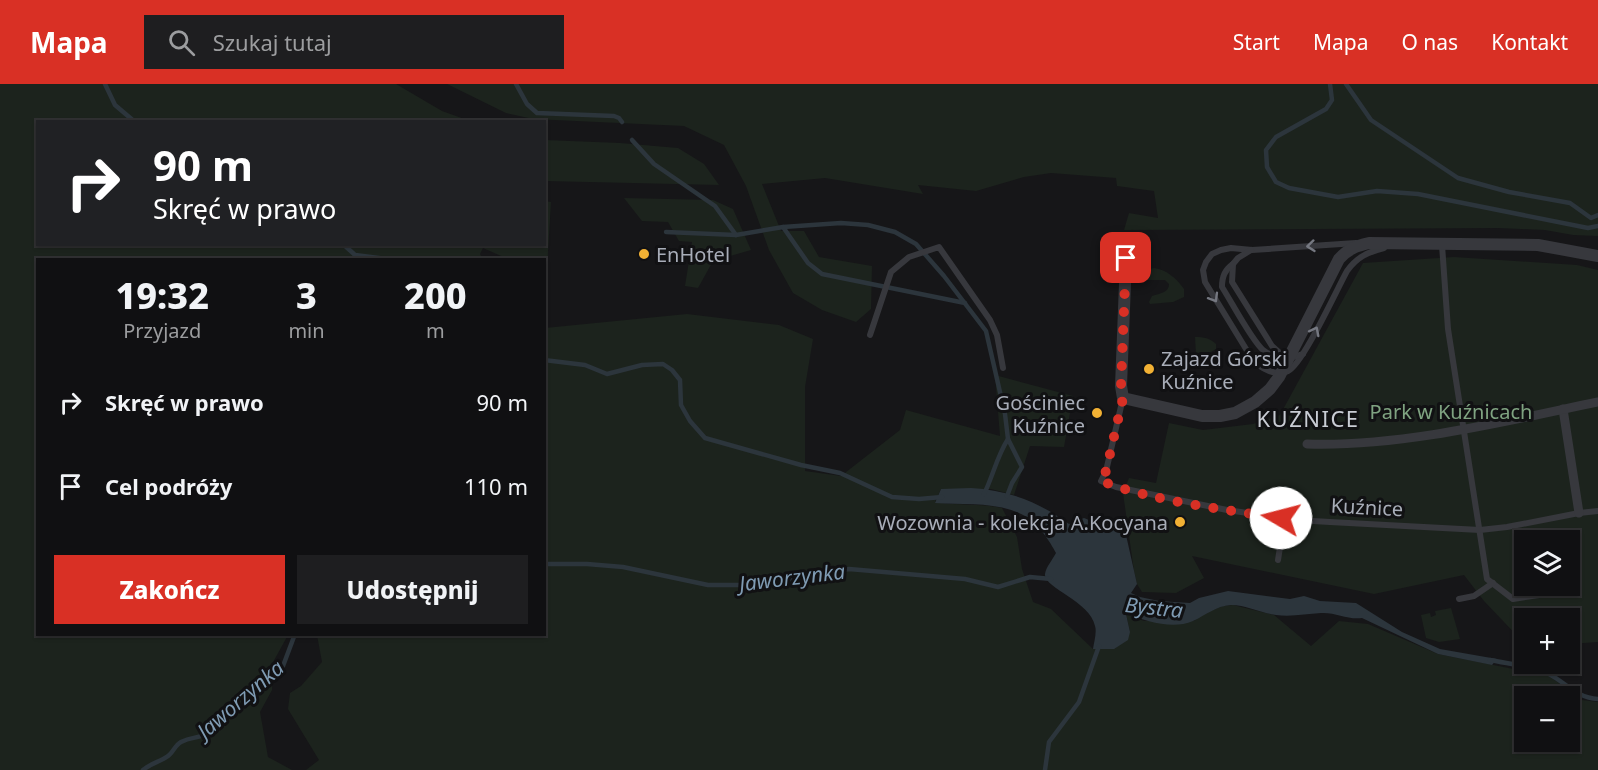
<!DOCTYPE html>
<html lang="pl">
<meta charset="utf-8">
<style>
:root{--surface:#101012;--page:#1e1e20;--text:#f1f3f6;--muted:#9c9d9f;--line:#303032;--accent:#d93025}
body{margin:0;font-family:"Noto Sans",sans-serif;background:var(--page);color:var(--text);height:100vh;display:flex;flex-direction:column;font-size:22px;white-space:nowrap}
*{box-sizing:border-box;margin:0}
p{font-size:20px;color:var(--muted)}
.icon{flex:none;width:33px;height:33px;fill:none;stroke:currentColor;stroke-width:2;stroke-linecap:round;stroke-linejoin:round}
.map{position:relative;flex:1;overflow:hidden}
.side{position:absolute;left:36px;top:174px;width:510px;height:378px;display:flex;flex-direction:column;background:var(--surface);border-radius:0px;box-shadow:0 2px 4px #0004,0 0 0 2px var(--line)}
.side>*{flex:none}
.guide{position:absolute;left:36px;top:36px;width:510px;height:126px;border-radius:0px;box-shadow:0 2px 4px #0004,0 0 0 2px var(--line);background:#202124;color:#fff;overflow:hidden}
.fabs{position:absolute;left:1514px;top:446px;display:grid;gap:12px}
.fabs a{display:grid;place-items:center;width:66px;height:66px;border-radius:0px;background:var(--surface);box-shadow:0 2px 4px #0004,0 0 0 2px var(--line);font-size:30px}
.pin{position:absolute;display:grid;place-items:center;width:51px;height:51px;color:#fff;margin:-26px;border-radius:12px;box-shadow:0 3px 9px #0006}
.me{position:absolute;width:66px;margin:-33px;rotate:278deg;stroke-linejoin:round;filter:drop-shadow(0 0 4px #0008)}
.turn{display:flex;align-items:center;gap:21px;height:126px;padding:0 18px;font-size:27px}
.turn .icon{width:78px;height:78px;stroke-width:2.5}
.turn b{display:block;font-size:42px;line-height:51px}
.eta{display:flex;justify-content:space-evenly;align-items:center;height:102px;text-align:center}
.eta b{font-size:36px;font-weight:800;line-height:42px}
.cta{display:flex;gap:12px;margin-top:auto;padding:12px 18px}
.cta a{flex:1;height:69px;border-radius:0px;background:var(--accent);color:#fff;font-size:24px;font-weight:800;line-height:69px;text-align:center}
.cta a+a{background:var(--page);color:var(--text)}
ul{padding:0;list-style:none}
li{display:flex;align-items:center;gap:18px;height:84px;padding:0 18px}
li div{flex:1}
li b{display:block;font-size:22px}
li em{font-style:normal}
header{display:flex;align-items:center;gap:36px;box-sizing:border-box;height:84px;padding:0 30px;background:var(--accent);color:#fff}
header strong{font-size:28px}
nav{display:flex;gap:33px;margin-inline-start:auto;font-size:21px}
.search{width:420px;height:54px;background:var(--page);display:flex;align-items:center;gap:15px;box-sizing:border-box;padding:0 21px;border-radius:0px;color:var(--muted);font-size:22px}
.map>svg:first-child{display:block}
.green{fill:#1c231d;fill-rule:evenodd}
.water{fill:#2c353c}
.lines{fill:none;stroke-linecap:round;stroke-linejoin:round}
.stream{stroke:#2c353c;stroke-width:4.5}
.service{stroke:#37383d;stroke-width:6}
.pedestrian{stroke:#37383d;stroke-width:9}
.minor{stroke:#37383d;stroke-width:12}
.oneway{stroke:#757881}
.route{stroke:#d93025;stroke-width:10;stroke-dasharray:0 18}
.poi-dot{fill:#f2b134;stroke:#111113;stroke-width:2}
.labels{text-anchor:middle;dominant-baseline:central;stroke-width:6;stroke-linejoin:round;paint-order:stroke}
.poi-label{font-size:20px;fill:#a8adb8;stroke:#111113;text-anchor:start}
.park-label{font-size:20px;fill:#7fa381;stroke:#111113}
.street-label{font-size:20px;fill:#a8adb8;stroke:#111113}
.water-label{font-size:21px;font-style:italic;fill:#7f9bb3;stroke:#111113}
.quarter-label{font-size:22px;letter-spacing:1.5px;fill:#c9ccd4;stroke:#111113}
</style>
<header>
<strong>Mapa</strong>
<div class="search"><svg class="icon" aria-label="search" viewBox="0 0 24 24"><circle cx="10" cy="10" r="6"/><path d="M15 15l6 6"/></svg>Szukaj tutaj</div>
<nav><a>Start</a><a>Mapa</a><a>O nas</a><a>Kontakt</a></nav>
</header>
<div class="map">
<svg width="1598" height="686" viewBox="0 0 1598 686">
<rect width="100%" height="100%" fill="#161618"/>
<g class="green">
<polygon points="0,0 396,0 442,27 470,37 38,38 38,160 544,160 545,117 551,118 547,185 545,185 544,176 508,175 483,164 480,170 483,176 38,176 38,550 288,551 272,580 272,606 260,628 268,673 292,686 0,686"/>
<polygon points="447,0 1598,0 1598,152 1573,151 1545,146 1498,144 1124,146 1129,129 1158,134 1154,107 1117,102 1116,94 1051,89 1024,93 976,107 918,101 923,110 825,94 762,100 781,147 804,147 819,173 872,182 871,225 856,238 822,226 793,209 769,166 746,102 724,61 684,42 533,35 506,29"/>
<polygon points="545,56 620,59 678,64 704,80 719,101 545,97"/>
<polygon points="624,114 713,116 733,125 751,166 713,177 698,204 685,202 692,158 679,157 668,138 642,137"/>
<path d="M1454,173L1577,181L1598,186V558L1569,560V534H1524V559L1484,517L1464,491L1374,510L1192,472L1204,494L1176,509L1142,508L1137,500L1134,487L1123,409L1129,394L1156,399L1169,339L1203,346L1253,340L1280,331L1363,179ZM1524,456H1569V501H1524Z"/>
<path d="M1154,184C1167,186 1176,194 1184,205V213L1173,218L1150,220L1149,218L1152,212C1160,209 1169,209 1169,200L1165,196H1141L1146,186Z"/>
<path d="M687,230L779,241L813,255L805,303V387L841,392L900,346L906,326L1000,352L995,291L1073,312L1064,363L1030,362L1014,411L991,405H941L935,418C957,422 980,419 1002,424L1017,453L1022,485L1033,518L1051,525L1093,565L1130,548L1126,530L1144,537H1194L1203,530L1223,522L1233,521L1274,531L1311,562L1339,537L1368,540L1438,570L1549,592L1582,616L1598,618V686H306L319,676L288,625L290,609L301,602L322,578L317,551L544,550L545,244ZM1524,612H1569V657H1524Z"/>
<path d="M1195,253C1204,253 1210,254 1216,260V265L1209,269L1196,271Z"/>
<polygon points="1451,524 1460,555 1439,558 1426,554 1421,531 1430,529 1431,533 1436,531 1435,527"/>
</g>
<path class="water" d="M971,404C1008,406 1039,418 1069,440L1084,434L1094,438L1102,437L1126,451L1137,500L1131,509L1140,513L1159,517L1190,519L1199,514L1228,507L1290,515L1304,512L1320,517L1356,519L1402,548L1440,565L1497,575L1492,581L1438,570L1362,534C1348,536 1335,528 1321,529C1306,530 1291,533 1276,531C1261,529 1246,521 1231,521C1216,522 1206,531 1193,537C1172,546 1147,537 1126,530L1130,548L1128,556L1114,565H1093C1094,558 1097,548 1095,542C1090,517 1043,504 1045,490C1046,483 1053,475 1056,469C1051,459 1037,438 1027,433C1000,417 965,421 935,419L941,405Z"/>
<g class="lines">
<g class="stream">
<polyline points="105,0 115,21 135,38"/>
<polyline points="516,0 527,20 537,29 614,32 619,34 622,38"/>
<polyline points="1330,0 1332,16 1326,25 1276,53 1266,66 1267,83 1276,98 1289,104 1338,113 1377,107 1418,110 1588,144 1598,142"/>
<polyline points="1346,0 1371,36 1458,94 1509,108 1570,119 1591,134 1598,131"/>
<polyline points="632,56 654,80 715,122 736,151"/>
<polyline points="783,143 808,179 822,190 965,219"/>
<polyline points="666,148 736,151 783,143 841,139 868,141 895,148 916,160 944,192 986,247 1005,330 1008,355 1022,383 1012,399 1007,412"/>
<polyline points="343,160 355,171 395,176"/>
<polyline points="544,276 585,281 607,290 642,281 663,280 672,286 680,296 681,321 690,337 705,354 801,381 840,389 892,413 919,415 942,413"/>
<path d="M984,410C993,392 997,372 1008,355"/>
<polyline points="544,480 587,480 623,483 708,501 756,501 849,485 965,495 998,503 1030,493 1051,495"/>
<path d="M1490,576C1509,580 1532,582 1549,590C1566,599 1577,614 1598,615"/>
<path d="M143,686C151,679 160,678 168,672C173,669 175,661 181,658C197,650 205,658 215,637L224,635L236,615L263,599L283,582L295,550"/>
<polyline points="1045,686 1049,658 1079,618 1099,562"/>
</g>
<g class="service">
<path d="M1356,159L1252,166L1231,164L1221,166L1212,170L1206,178L1203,186L1205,198L1254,278C1262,284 1277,293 1288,287C1303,280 1337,205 1347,187C1357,173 1368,168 1384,164"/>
<polyline points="1442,161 1448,245 1487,495 1513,515 1539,511"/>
<polyline points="1251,166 1238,174 1233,180 1232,198 1272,262 1282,271"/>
<path d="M1233,180C1225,186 1222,192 1222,203C1231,217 1252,257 1263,266C1274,275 1291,275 1303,270"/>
<polyline points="870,251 891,188 909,173 939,163 990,236 997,251 1003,284"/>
<polyline points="1123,314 1106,387 1101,397 1116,403 1227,426 1296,436 1330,438 1480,446 1507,443 1579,429 1598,427"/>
<polyline points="1278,476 1281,457 1293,457 1296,436"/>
<polyline points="1459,515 1474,512 1493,499"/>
</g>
<g class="pedestrian">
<polyline points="1563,325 1579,429"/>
<path d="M1307,360C1401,363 1506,337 1598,318"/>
</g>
<path class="minor" d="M1126,174L1121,302L1123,314L1202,332H1220L1235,329L1255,318L1270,305L1279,293L1339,175C1348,165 1356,162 1369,159L1538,161L1598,172"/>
</g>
<defs><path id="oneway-chevron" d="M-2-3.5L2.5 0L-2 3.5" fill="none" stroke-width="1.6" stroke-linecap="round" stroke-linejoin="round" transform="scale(1.5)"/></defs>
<g class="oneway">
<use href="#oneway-chevron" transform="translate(1311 162) rotate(174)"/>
<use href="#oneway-chevron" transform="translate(1214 214) rotate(59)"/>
<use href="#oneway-chevron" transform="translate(1315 247) rotate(-63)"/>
</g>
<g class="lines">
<path class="route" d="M1126,174L1121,302L1123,314L1106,387L1101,397C1153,417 1225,426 1281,434"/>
</g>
<g class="poi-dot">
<circle cx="644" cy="170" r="6"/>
<circle cx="1149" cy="285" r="6"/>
<circle cx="1097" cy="329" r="6"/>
<circle cx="1180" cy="438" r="6"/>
</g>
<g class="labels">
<g class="poi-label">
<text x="656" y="170">EnHotel</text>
<text x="1161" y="274">Zajazd Górski<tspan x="1161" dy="23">Kuźnice</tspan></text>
<text x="1085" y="318" text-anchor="end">Gościniec<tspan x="1085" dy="23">Kuźnice</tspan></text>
<text x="1168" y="438" text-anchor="end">Wozownia - kolekcja A.Kocyana</text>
</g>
<g class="park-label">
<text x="1451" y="327">Park w Kuźnicach</text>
</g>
<g class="street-label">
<text transform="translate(1367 423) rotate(3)">Kuźnice</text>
</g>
<g class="water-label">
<text transform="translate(792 493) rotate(-7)">Jaworzynka</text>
<text transform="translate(1154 523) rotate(6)">Bystra</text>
<text transform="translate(240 615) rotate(-41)">Jaworzynka</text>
</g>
<g class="quarter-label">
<text x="1308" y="334">KUŹNICE</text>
</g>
</g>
</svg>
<div class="fabs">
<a><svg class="icon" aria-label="layers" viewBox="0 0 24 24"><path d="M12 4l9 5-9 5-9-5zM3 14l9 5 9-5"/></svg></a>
<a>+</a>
<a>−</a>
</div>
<div class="pin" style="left:1126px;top:174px;background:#d93025"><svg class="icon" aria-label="arrive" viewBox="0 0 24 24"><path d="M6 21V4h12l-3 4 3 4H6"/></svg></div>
<svg class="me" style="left:1281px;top:434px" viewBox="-20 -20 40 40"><circle r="19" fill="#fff"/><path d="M0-13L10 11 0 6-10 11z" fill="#d93025"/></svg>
<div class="guide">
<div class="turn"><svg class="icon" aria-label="right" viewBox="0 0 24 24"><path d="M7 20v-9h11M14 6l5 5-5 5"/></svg><div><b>90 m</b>Skręć w prawo</div></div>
</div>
<section class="side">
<div class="eta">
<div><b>19:32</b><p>Przyjazd</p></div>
<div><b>3</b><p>min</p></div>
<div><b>200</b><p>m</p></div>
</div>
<ul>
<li><svg class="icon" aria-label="right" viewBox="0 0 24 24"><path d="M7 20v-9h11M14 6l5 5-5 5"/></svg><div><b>Skręć w prawo</b></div><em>90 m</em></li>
<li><svg class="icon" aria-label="arrive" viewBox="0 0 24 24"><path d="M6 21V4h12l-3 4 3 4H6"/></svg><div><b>Cel podróży</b></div><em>110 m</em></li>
</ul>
<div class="cta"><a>Zakończ</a><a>Udostępnij</a></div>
</section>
</div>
